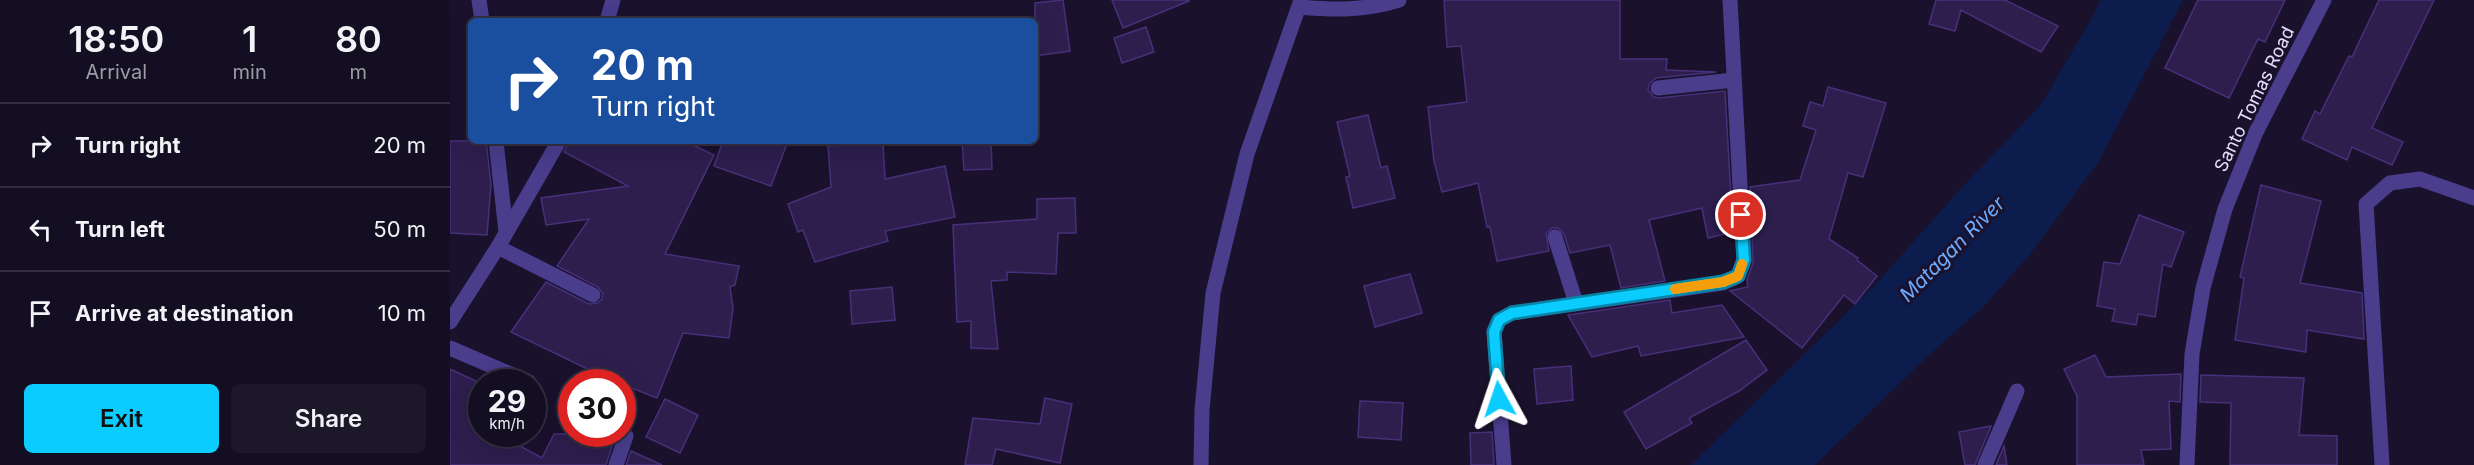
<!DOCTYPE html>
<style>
:root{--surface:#140e22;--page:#1d172a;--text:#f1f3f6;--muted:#9d9ca5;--line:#332e40;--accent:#0accff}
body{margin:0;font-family:Inter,sans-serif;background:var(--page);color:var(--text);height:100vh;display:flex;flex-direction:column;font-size:22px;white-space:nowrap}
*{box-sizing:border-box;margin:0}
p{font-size:20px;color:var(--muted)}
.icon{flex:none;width:33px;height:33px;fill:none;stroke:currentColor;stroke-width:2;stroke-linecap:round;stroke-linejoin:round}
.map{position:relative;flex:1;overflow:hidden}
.side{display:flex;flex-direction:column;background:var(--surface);width:450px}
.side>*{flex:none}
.guide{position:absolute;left:18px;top:18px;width:570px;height:126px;border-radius:9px;box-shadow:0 6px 24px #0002,0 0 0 2px var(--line);background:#1a4fa0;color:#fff;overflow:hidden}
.speed{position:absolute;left:18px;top:369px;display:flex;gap:12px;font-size:30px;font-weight:700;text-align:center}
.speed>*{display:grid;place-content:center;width:78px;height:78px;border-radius:50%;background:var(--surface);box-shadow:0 6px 24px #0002,0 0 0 2px var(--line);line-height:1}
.speed small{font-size:15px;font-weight:400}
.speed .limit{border:9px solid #d22;background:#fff;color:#111}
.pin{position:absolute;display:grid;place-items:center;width:51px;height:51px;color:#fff;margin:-26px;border:3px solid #fff;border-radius:50%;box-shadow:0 2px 6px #0007}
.me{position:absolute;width:66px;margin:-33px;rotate:355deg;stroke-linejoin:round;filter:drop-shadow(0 0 4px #0008)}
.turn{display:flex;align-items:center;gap:21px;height:126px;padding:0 24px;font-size:27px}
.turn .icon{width:78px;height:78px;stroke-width:2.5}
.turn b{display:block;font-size:42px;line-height:51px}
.eta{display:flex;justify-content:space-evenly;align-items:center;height:102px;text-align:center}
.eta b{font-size:36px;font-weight:600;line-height:42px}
.primary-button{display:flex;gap:12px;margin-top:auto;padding:12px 24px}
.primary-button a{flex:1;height:69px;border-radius:9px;background:var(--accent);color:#111;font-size:24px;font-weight:600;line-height:69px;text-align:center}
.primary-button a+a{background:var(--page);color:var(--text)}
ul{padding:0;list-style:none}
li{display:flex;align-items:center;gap:18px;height:84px;padding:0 24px;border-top:2px solid var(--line)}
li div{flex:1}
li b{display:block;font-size:22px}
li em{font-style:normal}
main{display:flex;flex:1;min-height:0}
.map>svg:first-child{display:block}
.water{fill:#0b1c4d}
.building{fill:#2d1e4e;stroke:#47307a;stroke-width:1.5}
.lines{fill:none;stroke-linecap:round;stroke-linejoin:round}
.service{stroke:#493d8c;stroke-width:15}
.minor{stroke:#493d8c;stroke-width:15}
.tertiary{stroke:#493d8c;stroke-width:15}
.route-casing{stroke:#0685a6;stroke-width:15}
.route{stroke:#0accff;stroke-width:10}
.slow{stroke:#f59e0b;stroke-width:10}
.labels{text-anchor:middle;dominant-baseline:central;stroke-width:6;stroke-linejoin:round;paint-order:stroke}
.street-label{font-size:18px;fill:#e5deff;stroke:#1a122d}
.water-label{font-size:20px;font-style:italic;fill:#6cabff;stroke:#1a122d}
</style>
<main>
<section class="side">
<div class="eta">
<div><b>18:50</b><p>Arrival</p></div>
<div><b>1</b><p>min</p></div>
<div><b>80</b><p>m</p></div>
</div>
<ul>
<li><svg class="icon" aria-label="right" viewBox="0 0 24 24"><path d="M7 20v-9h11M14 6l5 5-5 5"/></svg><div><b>Turn right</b></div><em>20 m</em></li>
<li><svg class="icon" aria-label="left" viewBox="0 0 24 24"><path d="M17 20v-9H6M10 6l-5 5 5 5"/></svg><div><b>Turn left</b></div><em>50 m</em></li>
<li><svg class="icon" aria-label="arrive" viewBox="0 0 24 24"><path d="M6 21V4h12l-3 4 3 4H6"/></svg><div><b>Arrive at destination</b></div><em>10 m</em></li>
</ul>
<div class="primary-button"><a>Exit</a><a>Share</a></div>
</section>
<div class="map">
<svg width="2024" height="465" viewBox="0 0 2024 465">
<rect width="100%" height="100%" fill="#1a122d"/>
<polygon class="water" points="1650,0 1733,0 1649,161 1581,253 1534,306 1481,353 1365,465 1241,465 1424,286 1514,185 1590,106 1642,18"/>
<g class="building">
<polygon points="613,0 620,51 585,56 585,3"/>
<polygon points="662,0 739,0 739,1 673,28"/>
<polygon points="994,0 1170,0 1170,59 1217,59 1216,70 1266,72 1206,78 1199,84 1198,90 1204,97 1209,98 1275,91 1283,232 1258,238 1252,208 1199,220 1215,281 1171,288 1160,245 1120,253 1114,234 1108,228 1102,228 1096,234 1099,251 1047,261 1040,227 1037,227 1028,183 992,192 984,161 978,107 1017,102 1011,46 997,47"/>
<polygon points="1486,0 1555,0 1608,26 1591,52 1511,10 1505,31 1479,24"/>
<polygon points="1748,0 1835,0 1815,42 1808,39 1779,98 1715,68"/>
<polygon points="1929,0 1984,0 1922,128 1953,142 1942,165 1902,147 1897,160 1852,139 1865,111 1870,114 1899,56 1902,57"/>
<polygon points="696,27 704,52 672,63 664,38"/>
<polygon points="1378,87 1436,103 1413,177 1398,173 1379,239 1408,258 1407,260 1427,276 1405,304 1394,295 1352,348 1280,291 1298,287 1297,280 1303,263 1300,187 1350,180 1366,130 1353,126 1360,102 1373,106"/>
<polygon points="918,115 931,168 937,166 945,198 903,208 896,177 900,176 887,122"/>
<polygon points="0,141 36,141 41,184 37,235 0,233"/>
<polygon points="119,141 235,141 264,155 215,254 289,266 285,285 280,287 283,308 279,338 233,333 207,398 152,376 61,332 96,282 139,304 148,303 152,299 153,294 148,287 107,266 139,219 96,225 91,198 178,186 114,152"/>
<polygon points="273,141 338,141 321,186 264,166"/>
<polygon points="512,141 541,141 542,169 514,170"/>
<polygon points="433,142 435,179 495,166 505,217 435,231 438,241 365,262 353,230 348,232 338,204 381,187 378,146"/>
<polygon points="1811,185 1871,201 1850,283 1912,293 1914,339 1857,330 1856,352 1785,340 1794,278 1790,277"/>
<polygon points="625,198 626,233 608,233 606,274 557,272 557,280 541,281 548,349 521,348 521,321 507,322 503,225 587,219 587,199"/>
<polygon points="1689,215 1734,232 1721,267 1713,264 1705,317 1688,314 1686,325 1662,321 1665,309 1647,306 1654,262 1670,264"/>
<polygon points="960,274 972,313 925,327 914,286"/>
<polygon points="442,287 445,320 402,324 400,291"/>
<polygon points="1220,300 1222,313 1272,305 1294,337 1191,356 1188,346 1142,357 1118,315"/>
<polygon points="1296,340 1317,370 1289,391 1239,418 1242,423 1196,449 1174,412"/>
<polygon points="1645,355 1656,377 1731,374 1730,402 1719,401 1721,449 1691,450 1694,465 1627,465 1627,396 1614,369"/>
<polygon points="1121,366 1123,400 1087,404 1084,369"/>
<polygon points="0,369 32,384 32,434 48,434 92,458 104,434 142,434 163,443 156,465 0,465"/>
<polygon points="1751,375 1854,378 1849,435 1887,436 1887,465 1780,465 1781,403 1750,402"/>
<polygon points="595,398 622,404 610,463 546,449 542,465 515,465 523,418 590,424"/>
<polygon points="215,399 248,415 230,453 196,437"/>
<polygon points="910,401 953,403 951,440 908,437"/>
<polygon points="1541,426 1525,465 1515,465 1509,432"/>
<polygon points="1042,432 1044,465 1021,465 1020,433"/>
<polygon points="1554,446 1557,465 1546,465"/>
<polygon points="181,451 212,465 176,465"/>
</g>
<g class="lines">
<g class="service">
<polyline points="1208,88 1284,80"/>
<polyline points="1105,237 1126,303"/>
<polyline points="48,247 143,295"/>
<polyline points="0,348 79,382"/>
</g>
<g class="minor">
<polyline points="29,0 32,21"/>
<path d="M849,7C884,10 914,11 949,0"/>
<polyline points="157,21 163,0"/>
<polyline points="46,141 56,232"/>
<polyline points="0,322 48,247 109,141"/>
<polyline points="166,465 176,436"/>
<polyline points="751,465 752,410 763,293 797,154 851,0"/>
<polyline points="1054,465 1044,332 1049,320 1062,313 1273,283 1288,276 1294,260 1280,0"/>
<polyline points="1535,465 1567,391"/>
<polyline points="1932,465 1916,204 1940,183 1970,179 2024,198"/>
</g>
<polyline class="tertiary" points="1737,465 1742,354 1753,288 1775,209 1806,132 1874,0"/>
</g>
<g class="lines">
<defs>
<polyline id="route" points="1049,399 1044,332 1049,320 1062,313 1273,282 1288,276 1294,260 1291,215"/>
</defs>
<use href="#route" class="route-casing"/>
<use href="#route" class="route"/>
<polyline class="slow" points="1225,289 1273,282 1288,276 1292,264"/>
</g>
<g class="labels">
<g class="street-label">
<text transform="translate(1804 99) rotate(-64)">Santo Tomas Road</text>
</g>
<g class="water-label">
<text transform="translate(1502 249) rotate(-45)">Matagan River</text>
</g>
</g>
</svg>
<div class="speed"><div>29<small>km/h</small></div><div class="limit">30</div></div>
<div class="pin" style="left:1291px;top:215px;background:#d93025"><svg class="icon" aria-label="arrive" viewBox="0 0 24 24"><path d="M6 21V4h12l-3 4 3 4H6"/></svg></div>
<svg class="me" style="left:1049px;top:399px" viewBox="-20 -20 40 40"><path d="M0-17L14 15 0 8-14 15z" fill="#0accff" stroke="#fff" stroke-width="4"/></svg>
<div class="guide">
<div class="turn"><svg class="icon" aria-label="right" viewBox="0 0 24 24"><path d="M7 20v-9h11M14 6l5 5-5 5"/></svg><div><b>20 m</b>Turn right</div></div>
</div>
</div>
</main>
